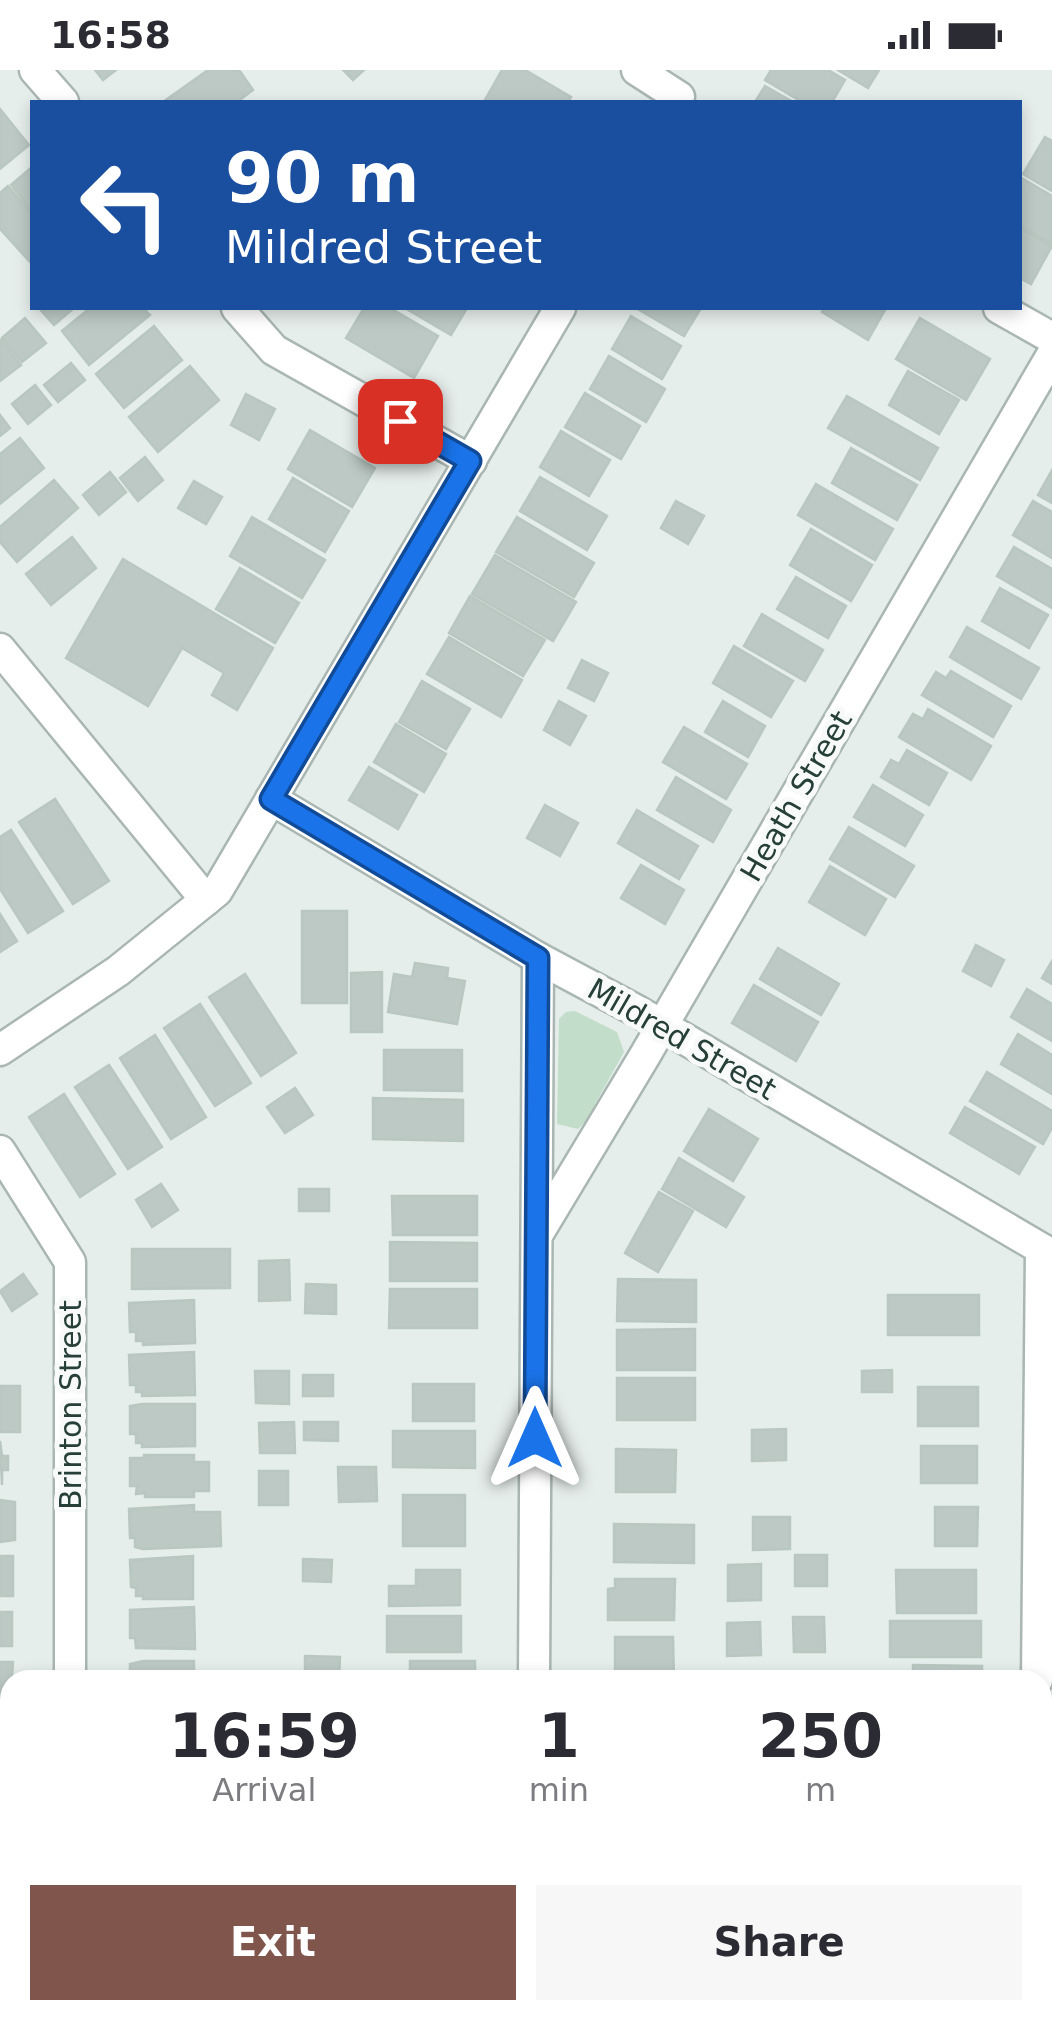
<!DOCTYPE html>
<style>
:root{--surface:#fff;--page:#f7f7f7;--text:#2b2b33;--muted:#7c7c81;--accent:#80554c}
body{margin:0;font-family:"DejaVu Sans",sans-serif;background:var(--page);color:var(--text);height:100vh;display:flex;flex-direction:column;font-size:38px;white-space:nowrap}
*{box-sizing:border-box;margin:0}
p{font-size:32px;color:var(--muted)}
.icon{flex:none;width:55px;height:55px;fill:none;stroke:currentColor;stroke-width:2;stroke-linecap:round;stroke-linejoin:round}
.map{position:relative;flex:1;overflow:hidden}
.drawer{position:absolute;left:0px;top:1600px;width:1052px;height:350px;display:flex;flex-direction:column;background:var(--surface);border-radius:30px 30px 0 0;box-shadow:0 5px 15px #0003}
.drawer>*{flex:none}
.top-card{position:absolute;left:30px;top:30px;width:992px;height:210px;border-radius:0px;box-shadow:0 5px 15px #0003;background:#1a4fa0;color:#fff;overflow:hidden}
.pin{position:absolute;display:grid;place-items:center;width:85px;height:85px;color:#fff;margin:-42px;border-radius:20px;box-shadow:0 5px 15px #0006}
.me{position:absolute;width:110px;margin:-55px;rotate:0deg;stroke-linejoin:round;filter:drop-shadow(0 0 8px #0008)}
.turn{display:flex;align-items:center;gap:35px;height:210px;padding:0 30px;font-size:45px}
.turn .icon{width:130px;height:130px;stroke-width:2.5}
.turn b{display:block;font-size:70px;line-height:85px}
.eta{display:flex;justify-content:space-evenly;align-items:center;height:170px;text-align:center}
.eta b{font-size:60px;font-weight:800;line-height:70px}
.cta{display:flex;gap:20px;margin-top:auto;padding:20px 30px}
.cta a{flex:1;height:115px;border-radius:0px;background:var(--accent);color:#fff;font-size:40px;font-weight:800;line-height:115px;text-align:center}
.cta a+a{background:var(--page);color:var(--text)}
.status{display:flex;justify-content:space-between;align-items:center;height:70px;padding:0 50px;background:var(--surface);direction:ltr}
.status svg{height:28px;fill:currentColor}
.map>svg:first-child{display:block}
.green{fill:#c2ddc9}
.building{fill:#bcc9c4;stroke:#b9c7c1;stroke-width:2.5}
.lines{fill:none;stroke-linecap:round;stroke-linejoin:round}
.minor-casing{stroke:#a9b6b2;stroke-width:35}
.minor{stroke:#fff;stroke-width:30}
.route-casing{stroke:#114b97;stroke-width:25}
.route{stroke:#1a73e8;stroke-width:18}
.labels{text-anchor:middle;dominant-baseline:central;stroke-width:10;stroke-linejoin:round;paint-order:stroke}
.street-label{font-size:30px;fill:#263f38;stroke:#f7faf9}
</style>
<div class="status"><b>16:58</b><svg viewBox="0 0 49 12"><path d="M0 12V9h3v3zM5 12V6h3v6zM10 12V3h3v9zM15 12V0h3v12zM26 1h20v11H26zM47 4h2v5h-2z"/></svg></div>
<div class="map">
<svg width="1052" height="1950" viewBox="0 0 1052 1950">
<rect width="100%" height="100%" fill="#e6eeeb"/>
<polygon class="green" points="575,941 617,962 624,982 585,1052 578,1059 557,1054 559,949 566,942"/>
<g class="building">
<polygon points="95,0 116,0 103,10"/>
<polygon points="208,0 239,0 253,20 237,32 163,32"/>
<polygon points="343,0 364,0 353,10"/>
<polygon points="502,0 525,0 571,27 568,32 489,32 485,30"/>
<polygon points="771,0 828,0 845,10 832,32 802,32 765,10"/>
<polygon points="838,0 879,0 868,18"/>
<polygon points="765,16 793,32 755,32"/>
<polygon points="0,39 29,75 0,99"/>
<polygon points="1045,67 1052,71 1052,121 1023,104"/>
<polygon points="32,97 32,141 11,115"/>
<polygon points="1020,107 1052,126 1052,174 1020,156"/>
<polygon points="8,116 32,144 32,194 0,159 0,123"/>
<polygon points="1020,158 1052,176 1031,214 1020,208"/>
<polygon points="39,238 74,238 54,255"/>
<polygon points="90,238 143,238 150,245 89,295 62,261"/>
<polygon points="364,238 390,238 438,266 414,308 346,268"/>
<polygon points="405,238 467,238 451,265"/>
<polygon points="636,238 701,238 684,266"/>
<polygon points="825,238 886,238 868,270 822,242"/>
<polygon points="631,246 681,276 662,309 612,279"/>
<polygon points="25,248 46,273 22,292 2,268"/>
<polygon points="920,248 990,289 966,330 896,289"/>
<polygon points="154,256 182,290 124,338 96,304"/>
<polygon points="1,270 21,295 0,311 0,271"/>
<polygon points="609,286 665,319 646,352 590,319"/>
<polygon points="71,293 85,310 58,332 44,315"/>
<polygon points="190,296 219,330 158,382 129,347"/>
<polygon points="908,301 959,330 939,364 889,335"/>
<polygon points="35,315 51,335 28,354 12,334"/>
<polygon points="585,323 640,356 621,389 565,357"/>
<polygon points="246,324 275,339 259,370 231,355"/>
<polygon points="847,326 938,378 920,410 828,358"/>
<polygon points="0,345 10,358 0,366"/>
<polygon points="310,360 375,398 352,437 288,399"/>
<polygon points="561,361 610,390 589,426 540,397"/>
<polygon points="20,368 44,398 0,434 0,384"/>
<polygon points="851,378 917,415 897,450 832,413"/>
<polygon points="145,387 163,410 138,431 120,408"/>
<polygon points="1052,400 1052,433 1038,425"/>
<polygon points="110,402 126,422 99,445 83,425"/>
<polygon points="540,407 607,446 587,480 520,441"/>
<polygon points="293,408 349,441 325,482 269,449"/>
<polygon points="54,410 78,438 17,492 0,472 0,457"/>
<polygon points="194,411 222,427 206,454 178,438"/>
<polygon points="816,414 893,459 875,490 798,445"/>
<polygon points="676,431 704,446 688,474 661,458"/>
<polygon points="1033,431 1052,442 1052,488 1013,465"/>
<polygon points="252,447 325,490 302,528 230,486"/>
<polygon points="517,447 594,493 574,527 496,482"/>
<polygon points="811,459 872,495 851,531 790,495"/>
<polygon points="72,467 96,498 51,535 26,504"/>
<polygon points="1014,477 1052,499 1052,538 997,506"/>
<polygon points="495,485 576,532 553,571 472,524"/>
<polygon points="123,489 273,578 237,640 212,625 224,603 182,578 148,636 66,588"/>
<polygon points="240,498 299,533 275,573 216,539"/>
<polygon points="796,507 846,536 828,568 777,539"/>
<polygon points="1000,518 1048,545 1029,578 982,551"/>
<polygon points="470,526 545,570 523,606 449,563"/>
<polygon points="762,544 823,580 805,611 744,576"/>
<polygon points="967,557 1039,598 1021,629 950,587"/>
<polygon points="449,567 522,610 501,647 427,604"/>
<polygon points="734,576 793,611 771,647 713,613"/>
<polygon points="582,590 608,603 594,631 568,618"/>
<polygon points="951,601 1011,636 993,667 922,625 936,602 946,608"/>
<polygon points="422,611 470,639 446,679 399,652"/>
<polygon points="559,631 586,646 570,675 544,660"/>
<polygon points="723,631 765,656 748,687 705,662"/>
<polygon points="928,639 991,676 971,710 899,667 913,644 923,649"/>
<polygon points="396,654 446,684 424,722 374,692"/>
<polygon points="684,657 747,694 726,729 663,692"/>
<polygon points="907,680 947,703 929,735 881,707 891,690 899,694"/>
<polygon points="369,697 417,725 398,759 349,730"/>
<polygon points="676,707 731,740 713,772 657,740"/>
<polygon points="873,715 923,745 905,776 854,747"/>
<polygon points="55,729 109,811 73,834 19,752"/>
<polygon points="545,735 578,753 560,786 527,768"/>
<polygon points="637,740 698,776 679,809 618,773"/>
<polygon points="849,757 914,796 895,827 830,789"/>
<polygon points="11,760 63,841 28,863 0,819 0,767"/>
<polygon points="641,795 684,820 665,854 621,828"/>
<polygon points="830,796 886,829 865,865 809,832"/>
<rect x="302" y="841" width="45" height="92"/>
<polygon points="0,844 17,871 0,882"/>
<polygon points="976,875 1004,890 991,916 963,901"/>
<polygon points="778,878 839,914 821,945 760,909"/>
<polygon points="1052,891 1052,914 1042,908"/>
<polygon points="415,893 448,898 447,908 465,911 457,954 388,942 394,904 412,907"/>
<polygon points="382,902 382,962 351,962 351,903"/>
<polygon points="245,904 296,983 261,1006 209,927"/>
<polygon points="754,915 818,952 796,991 732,953"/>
<polygon points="1027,919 1052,934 1052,971 1011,947"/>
<polygon points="200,934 251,1013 215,1036 164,958"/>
<polygon points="1018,964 1052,985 1052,1024 1001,994"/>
<polygon points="155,965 206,1047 171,1069 120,988"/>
<polygon points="384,980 462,980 462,1021 384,1020"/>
<polygon points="109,995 162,1077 128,1099 75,1017"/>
<polygon points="987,1002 1052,1041 1052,1058 1043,1074 970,1031"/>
<polygon points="295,1018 313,1045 285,1063 267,1037"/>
<polygon points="64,1024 115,1104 80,1127 29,1047"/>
<polygon points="373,1028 463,1030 463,1071 373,1069"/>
<polygon points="965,1037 1035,1077 1019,1104 950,1063"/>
<polygon points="709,1039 758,1069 733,1111 684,1081"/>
<polygon points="679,1088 744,1127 726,1157 662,1119"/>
<polygon points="161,1114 178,1140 152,1157 136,1130"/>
<rect x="299" y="1119" width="30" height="22"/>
<polygon points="659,1122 693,1141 658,1202 625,1183"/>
<polygon points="392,1126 477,1126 477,1165 393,1165"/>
<polygon points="390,1172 477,1173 477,1211 390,1211"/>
<polygon points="132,1179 230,1179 230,1218 132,1219"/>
<polygon points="289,1190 290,1230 259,1231 259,1191"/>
<polygon points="23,1204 37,1224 12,1241 0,1221"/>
<polygon points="618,1209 696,1210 696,1252 617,1251"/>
<polygon points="306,1214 336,1215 336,1244 305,1243"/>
<polygon points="390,1219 477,1219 477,1258 389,1258"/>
<rect x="888" y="1225" width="91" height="40"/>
<polygon points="194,1230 195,1273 143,1275 143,1271 136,1271 136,1262 130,1262 129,1233"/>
<polygon points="695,1259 695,1300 617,1300 617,1260"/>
<polygon points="194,1282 195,1325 142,1326 142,1322 136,1322 136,1315 130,1315 129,1285"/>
<polygon points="892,1300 892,1322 862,1322 862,1301"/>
<polygon points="255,1301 289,1301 289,1334 256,1333"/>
<rect x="303" y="1305" width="30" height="21"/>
<rect x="617" y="1308" width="78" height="42"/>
<rect x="413" y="1314" width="61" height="37"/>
<rect x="0" y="1316" width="20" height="46"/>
<rect x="918" y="1317" width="60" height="39"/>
<polygon points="142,1334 195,1334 195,1376 142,1377 142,1373 136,1373 136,1364 130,1364 130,1336"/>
<polygon points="294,1352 295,1383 260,1383 259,1353"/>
<polygon points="304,1352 338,1352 338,1371 304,1370"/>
<polygon points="786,1359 786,1390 752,1391 752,1360"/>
<polygon points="393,1361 475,1361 475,1398 393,1397"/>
<polygon points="0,1371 2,1386 8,1386 8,1400 2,1400 2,1415"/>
<rect x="921" y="1376" width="56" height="37"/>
<polygon points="616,1379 676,1380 675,1422 616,1422"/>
<polygon points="144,1385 194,1385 194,1392 209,1392 209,1421 194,1421 194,1427 145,1427 145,1423 136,1424 137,1416 130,1416 130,1388 144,1388"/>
<polygon points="338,1397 376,1397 377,1431 339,1432"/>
<rect x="259" y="1401" width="29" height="34"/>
<rect x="403" y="1425" width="62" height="51"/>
<polygon points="0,1430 15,1432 15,1470 0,1472"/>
<polygon points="194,1435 194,1442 220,1442 221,1476 143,1479 135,1477 135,1468 130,1468 129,1439"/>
<polygon points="935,1437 978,1437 977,1476 935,1476"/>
<polygon points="753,1447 790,1447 790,1479 753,1480"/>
<polygon points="614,1454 694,1455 694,1493 614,1492"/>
<rect x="795" y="1485" width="32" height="31"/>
<rect x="0" y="1486" width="13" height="40"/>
<polygon points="193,1486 193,1529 143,1529 143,1526 136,1526 136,1518 131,1517 130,1490"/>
<polygon points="303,1489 332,1490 331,1512 303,1511"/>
<polygon points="761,1494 761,1530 728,1531 728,1495"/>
<polygon points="416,1500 460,1500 460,1535 389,1536 389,1516 416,1516"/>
<polygon points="896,1500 976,1500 976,1543 897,1543"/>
<polygon points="615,1509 675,1509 674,1550 608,1550 608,1519 615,1518"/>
<polygon points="194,1537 195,1579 136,1578 135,1568 130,1568 130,1540"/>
<rect x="0" y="1542" width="12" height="34"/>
<rect x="387" y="1546" width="74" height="36"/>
<polygon points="793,1547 824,1547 825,1582 794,1582"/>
<rect x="890" y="1551" width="91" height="36"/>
<polygon points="760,1552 761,1585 727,1586 727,1553"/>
<polygon points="615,1567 673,1567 674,1608 615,1608"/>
<polygon points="305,1586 340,1587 339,1610 305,1610"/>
<polygon points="143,1591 194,1591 194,1610 130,1610 130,1594"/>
<rect x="410" y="1591" width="65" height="19"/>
<polygon points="0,1592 13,1592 10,1636 0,1636"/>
<polygon points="913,1595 982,1596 982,1610 913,1610"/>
<rect x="0" y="1647" width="10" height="42"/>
<rect x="0" y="1699" width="10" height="43"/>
<rect x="0" y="1754" width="10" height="41"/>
<rect x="0" y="1808" width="10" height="42"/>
<rect x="0" y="1864" width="10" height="42"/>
<rect x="0" y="1918" width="9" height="32"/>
<polygon points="133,1940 197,1940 197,1949 134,1950"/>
<rect x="260" y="1940" width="29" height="10"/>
<rect x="388" y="1940" width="81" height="10"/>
<rect x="598" y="1940" width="87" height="10"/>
<rect x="882" y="1940" width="84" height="10"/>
</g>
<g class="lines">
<defs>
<g id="minor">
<polyline points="35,0 63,32"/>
<polyline points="637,0 679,27"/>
<polyline points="237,238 274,280 471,391"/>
<polyline points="999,238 1052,268"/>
<polyline points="0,579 206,830"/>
<polyline points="271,729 538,888 639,942 1052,1185"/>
<polyline points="0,980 118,901 217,821 560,238"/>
<polyline points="0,1081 70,1192 70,1610"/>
<polyline points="537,1165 644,987 1052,285"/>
<polyline points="534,1610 538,888"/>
<polyline points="1037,1610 1041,1179"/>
<polyline points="69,1950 69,1940"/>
<polyline points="532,1950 532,1940"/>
<polyline points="1036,1950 1036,1940"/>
</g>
</defs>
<use href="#minor" class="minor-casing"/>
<use href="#minor" class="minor"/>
</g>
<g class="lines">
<defs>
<polyline id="route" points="400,351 470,391 271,729 538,888 535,1368"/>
</defs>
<use href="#route" class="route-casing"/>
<use href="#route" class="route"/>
</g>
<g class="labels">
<g class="street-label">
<text transform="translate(796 726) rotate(-60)">Heath Street</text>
<text transform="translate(682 969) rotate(30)">Mildred Street</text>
<text transform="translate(70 1335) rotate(-90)">Brinton Street</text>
</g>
</g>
</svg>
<div class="pin" style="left:400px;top:351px;background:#d93025"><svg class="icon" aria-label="arrive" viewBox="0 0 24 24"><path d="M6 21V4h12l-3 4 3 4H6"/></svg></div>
<svg class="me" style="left:535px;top:1368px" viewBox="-20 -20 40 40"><path d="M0-17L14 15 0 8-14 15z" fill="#1a73e8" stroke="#fff" stroke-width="4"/></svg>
<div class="top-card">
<div class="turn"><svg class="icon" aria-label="left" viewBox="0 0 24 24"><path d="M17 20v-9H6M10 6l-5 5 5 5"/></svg><div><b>90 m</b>Mildred Street</div></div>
</div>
<section class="drawer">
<div class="eta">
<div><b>16:59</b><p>Arrival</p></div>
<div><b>1</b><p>min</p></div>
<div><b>250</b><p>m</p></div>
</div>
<div class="cta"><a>Exit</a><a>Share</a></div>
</section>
</div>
